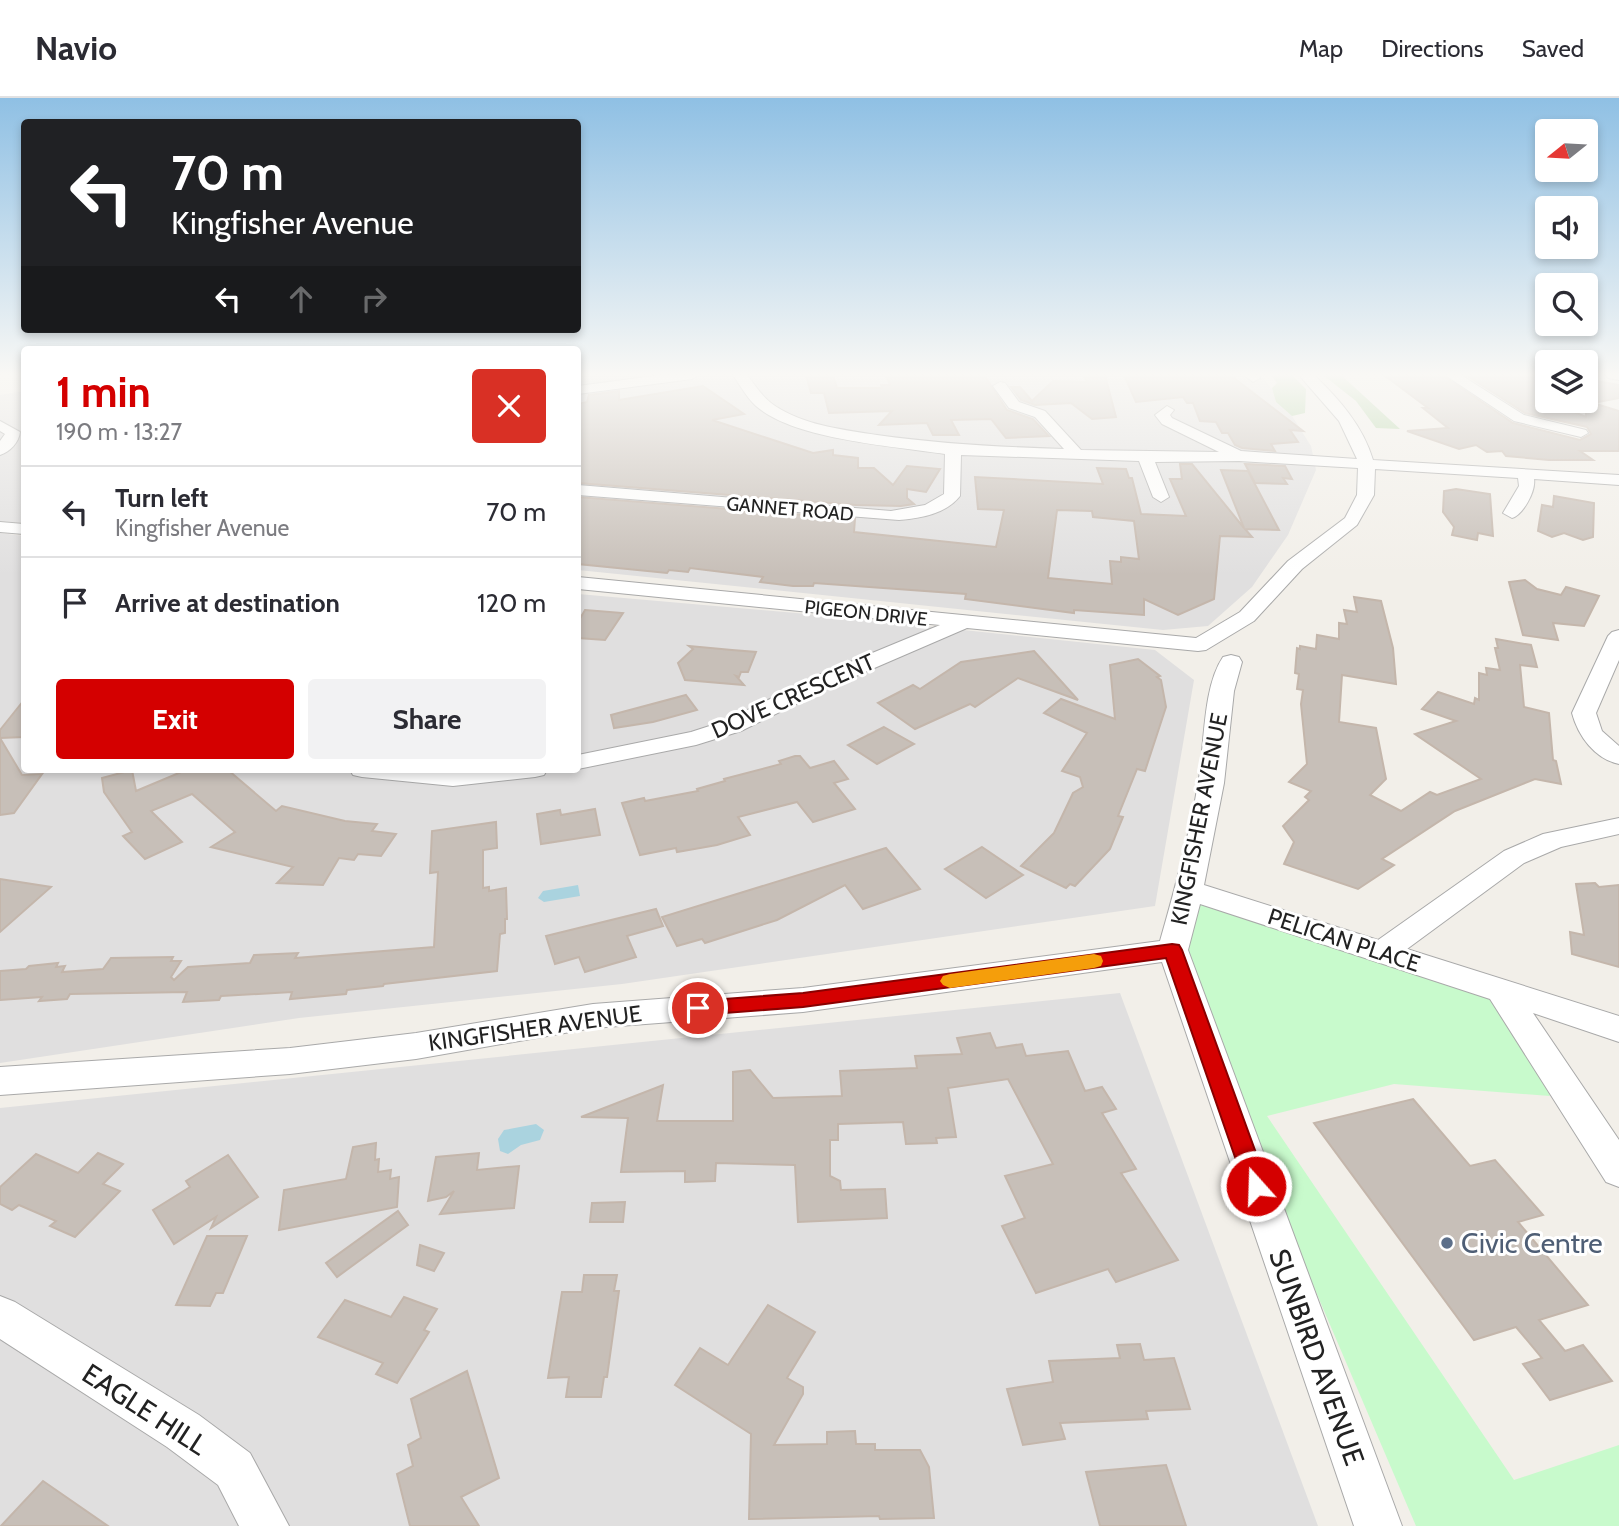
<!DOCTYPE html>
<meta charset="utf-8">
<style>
:root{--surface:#fff;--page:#f2f2f3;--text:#2b2b33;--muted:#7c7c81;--line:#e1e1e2;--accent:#d40000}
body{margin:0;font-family:Cabin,sans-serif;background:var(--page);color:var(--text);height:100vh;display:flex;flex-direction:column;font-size:26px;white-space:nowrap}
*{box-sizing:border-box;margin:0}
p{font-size:23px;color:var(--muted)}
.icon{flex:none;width:38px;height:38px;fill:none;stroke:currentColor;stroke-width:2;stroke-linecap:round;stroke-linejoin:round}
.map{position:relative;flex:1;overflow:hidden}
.drawer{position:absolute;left:21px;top:248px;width:560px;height:427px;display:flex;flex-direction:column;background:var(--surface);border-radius:7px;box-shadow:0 4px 10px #0003}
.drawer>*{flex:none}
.guide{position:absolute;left:21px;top:21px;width:560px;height:214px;border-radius:7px;box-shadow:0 4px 10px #0003;background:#202124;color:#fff;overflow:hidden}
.needle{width:46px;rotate:252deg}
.controls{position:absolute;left:1535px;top:21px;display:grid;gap:14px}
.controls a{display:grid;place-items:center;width:63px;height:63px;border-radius:7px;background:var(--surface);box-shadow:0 4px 10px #0003;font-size:35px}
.pin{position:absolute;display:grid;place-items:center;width:60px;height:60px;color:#fff;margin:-30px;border:4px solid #fff;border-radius:50%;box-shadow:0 2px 7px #0007}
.me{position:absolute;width:77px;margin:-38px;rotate:340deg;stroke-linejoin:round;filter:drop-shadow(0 0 5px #0008)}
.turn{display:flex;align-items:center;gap:24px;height:147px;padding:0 35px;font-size:32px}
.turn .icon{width:91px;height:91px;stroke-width:2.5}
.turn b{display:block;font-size:49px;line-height:60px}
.lanes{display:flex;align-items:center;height:66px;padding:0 35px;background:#0003;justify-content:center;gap:35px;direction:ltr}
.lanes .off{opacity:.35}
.round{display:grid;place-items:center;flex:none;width:74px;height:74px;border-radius:7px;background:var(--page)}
.head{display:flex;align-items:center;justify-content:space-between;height:119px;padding:0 35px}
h1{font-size:42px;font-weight:800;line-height:52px;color:var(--accent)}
.primary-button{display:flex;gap:14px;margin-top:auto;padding:14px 35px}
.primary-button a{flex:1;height:80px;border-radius:7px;background:var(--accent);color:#fff;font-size:28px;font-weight:800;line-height:80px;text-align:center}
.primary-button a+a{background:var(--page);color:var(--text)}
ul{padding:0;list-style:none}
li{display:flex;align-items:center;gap:21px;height:91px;padding:0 35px;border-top:2px solid var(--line)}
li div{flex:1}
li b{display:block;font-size:26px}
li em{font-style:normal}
header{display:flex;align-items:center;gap:42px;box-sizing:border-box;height:98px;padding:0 35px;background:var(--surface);border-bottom:2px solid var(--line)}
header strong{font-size:33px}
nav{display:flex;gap:38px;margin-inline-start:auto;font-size:24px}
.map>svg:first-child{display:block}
.residential{fill:#e0dfdf}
.forest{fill:#add19e}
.park{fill:#c8facc}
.water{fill:#aad3df}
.building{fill:#c7bfb8;stroke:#c4b6ab;stroke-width:2;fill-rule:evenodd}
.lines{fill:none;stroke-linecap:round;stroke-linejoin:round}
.minor-casing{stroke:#a9a9a9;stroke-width:2}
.minor{fill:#fff;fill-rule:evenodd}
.route{fill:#d40000;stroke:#8a0000;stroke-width:2}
.slow{fill:#f59e0b}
.service-dot{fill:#5c6f8a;stroke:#fff;stroke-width:2.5}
.labels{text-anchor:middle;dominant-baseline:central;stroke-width:6;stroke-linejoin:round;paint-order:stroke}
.far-street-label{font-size:19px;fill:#222;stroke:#fff}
.street-label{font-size:23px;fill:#222;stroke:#fff}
.near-service-label{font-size:28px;fill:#4e5e75;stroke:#fff;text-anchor:start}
.near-street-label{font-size:28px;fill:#222;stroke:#fff}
</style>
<header>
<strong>Navio</strong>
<nav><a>Map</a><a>Directions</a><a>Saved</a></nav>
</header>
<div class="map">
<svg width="1619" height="1428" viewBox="0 0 1619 1428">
<rect width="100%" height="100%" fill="#f2efe9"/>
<g class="residential">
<polygon points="578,277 1260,277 1272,290 1276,304 1292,318 1311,348 1316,372 1288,437 1252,489 1208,528 1163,532 578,472"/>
<polygon points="24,293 24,425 0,423 0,297"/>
<polygon points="0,435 24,438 24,672 578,672 578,496 830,518 1155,552 1194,582 1155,808 622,886 299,920 0,965"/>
<polygon points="1120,895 1318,1428 0,1428 0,1010"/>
</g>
<g class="forest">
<polygon points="1271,277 1292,277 1306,291 1305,315 1292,318 1276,304 1272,290 1277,285"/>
<polygon points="1323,277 1341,277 1400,331 1376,330 1356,303"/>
</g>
<polygon class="park" points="1193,803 1506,904 1550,998 1394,986 1267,1018 1514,1382 1619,1347 1619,1428 1416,1428 1175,864"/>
<g class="water">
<polygon points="578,787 580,798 544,804 538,800 543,793"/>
<polygon points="536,1026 544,1032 540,1042 521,1047 508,1056 500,1053 498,1041 504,1032"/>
</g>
<g class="building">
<polygon points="806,277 833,277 837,290 882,290 881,287 890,287 886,277 984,277 1007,312 1033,321 1049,338 1006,340 991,321 951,322 959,337 933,337 927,325 879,327 892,313 829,315 824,295 811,295"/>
<polygon points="1084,277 1105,277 1116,319 1092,321 1071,305 1035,307 1021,302 1011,289 1020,289 1032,303 1053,283 1087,284"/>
<polygon points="1124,277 1230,277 1303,333 1290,332 1298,344 1271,346 1275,353 1242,350 1235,347 1228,335 1222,335 1216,324 1200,323 1193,305 1187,305 1183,299 1136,304"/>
<polygon points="1384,277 1442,277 1513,325 1580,342 1591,336 1587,329 1525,315 1466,277 1547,277 1547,303 1586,319 1586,281 1619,287 1619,300 1593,305 1619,313 1619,353 1580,353 1593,362 1549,362 1506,358 1502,353 1487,354 1476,347 1459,351 1407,333 1448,330 1423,310 1428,310"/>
<polygon points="703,288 744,316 712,322 813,355 833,352 833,357 858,360 858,370 874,370 893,387 907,368 940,371 926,394 907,391 907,400 914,406 901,408 856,407 578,385 578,306 587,304 589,297 619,293 619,302"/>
<path d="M1180,366H1192L1244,430L1221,372L1248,373L1279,432L1245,431L1252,439L1220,438L1214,501L1178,517L1144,501V517L1074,512V515L965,501L966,496L814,485L813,488H793L760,484L763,479L690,470L688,474L669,472L667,475L578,466V399L855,421L854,434L996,449L1004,412L978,411L975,379L1103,386L1097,370L1126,371L1129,380H1132L1141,416L1186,418L1170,381H1182ZM1057,412L1092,413L1093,419L1134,423L1139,461L1121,459V464L1110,463L1112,486L1048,480Z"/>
<polygon points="1245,366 1285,368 1292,381 1283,380 1287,386 1255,385"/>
<polygon points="1456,391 1490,396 1493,438 1478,435 1477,442 1452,437 1454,429 1443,414 1444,393"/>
<polygon points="1554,398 1594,405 1593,439 1583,442 1564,435 1552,439 1538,433 1542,407 1553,409"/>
<polygon points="1525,482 1537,491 1561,497 1566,489 1599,498 1584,528 1553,525 1558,542 1523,537 1509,484"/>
<polygon points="1354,499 1381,503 1393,550 1396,586 1342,577 1339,624 1376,630 1386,681 1370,697 1401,713 1430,694 1437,697 1481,681 1415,636 1456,623 1422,611 1438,594 1474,606 1475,600 1479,602 1479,575 1487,577 1486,570 1500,572 1495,550 1498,550 1496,541 1531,547 1537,569 1520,567 1524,609 1549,615 1553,662 1556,663 1561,686 1535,681 1455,713 1382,761 1394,767 1358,791 1284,766 1294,744 1283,728 1309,702 1305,699 1311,693 1289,684 1307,666 1301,606 1303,592 1297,591 1299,576 1295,575 1297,550 1300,551 1300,548 1316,551 1317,537 1339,541 1339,525 1347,526 1344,512 1357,514"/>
<polygon points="585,512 623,515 605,542 578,540 578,524"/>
<polygon points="689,548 732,552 756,554 748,574 741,574 739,579 736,578 744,587 685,582 678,565 693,551"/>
<polygon points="1034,553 1078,602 1018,580 975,609 970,606 915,631 878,605 913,587 920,591 961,564"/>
<polygon points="1138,561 1160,578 1157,579 1161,582 1166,609 1145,673 1137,671 1118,718 1123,719 1110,751 1075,788 1070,786 1066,790 1021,768 1054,735 1073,695 1083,689 1080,679 1062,673 1087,635 1044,615 1061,601 1115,621 1110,567"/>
<polygon points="686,597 697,612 653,624 614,630 611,617"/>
<polygon points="24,602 24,639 0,640 0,632"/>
<polygon points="884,629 914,646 877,666 848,647"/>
<polygon points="0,640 22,677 42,676 14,715 0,717"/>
<polygon points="795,658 800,658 810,670 834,663 848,681 834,685 855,711 813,724 797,704 738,719 750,737 717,747 677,754 676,750 640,757 622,705 644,700 645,703 698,693 697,691 725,683 724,681 781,666 779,663"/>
<polygon points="132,672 136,693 186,672 228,672 276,713 282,708 345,723 377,726 372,733 396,736 381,758 358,756 354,762 339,760 323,787 277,785 293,769 211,749 235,734 192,696 151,713 182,744 145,761 123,738 132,734 104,694 102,680"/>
<polygon points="595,711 600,737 541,746 537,716 560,712 561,717"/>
<polygon points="496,724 497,750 483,752 483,790 489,789 489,793 506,790 507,821 505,821 505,835 500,836 497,873 384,886 383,888 347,892 346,896 290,901 292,894 221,898 219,902 183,904 187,894 70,896 67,901 39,903 42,899 0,902 0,873 26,871 29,868 58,865 56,869 65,868 62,874 103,871 111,860 173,859 171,863 181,863 171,879 174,882 188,869 250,865 254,857 298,855 295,860 434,849 438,774 430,775 432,733"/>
<polygon points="982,749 1023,777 986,800 945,771"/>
<polygon points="886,750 920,791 863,811 845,787 777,822 705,845 702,841 677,848 662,819"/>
<polygon points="0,781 51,789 0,834"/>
<polygon points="1595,785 1599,789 1619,787 1619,869 1572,856 1570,834 1584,837 1576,786"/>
<polygon points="656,811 663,828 627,838 636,859 585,874 579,859 555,866 546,838"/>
<polygon points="990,935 996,950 1022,946 1026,958 1068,953 1085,993 1102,989 1116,1011 1102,1015 1136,1071 1121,1075 1178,1162 1116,1184 1108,1171 1036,1195 1002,1128 1025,1120 1005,1078 1053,1066 1008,981 948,990 956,1039 936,1040 937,1045 906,1046 903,1024 838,1026 838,1042 830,1042 830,1078 840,1083 841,1092 885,1091 887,1120 798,1124 795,1067 716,1065 715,1083 685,1084 685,1073 621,1074 628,1020 581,1019 663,987 657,1023 733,1023 733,974 750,972 773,1000 842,998 840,973 917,970 915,958 962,956 957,940"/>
<polygon points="1413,1001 1470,1068 1495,1062 1543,1117 1518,1124 1588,1207 1539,1222 1565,1253 1583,1247 1612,1283 1550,1302 1523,1266 1542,1260 1516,1229 1474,1242 1314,1025"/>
<polygon points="376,1045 375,1062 379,1061 378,1074 391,1072 390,1081 399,1079 397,1109 279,1132 284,1092 346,1081 353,1049"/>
<polygon points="98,1055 123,1066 103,1086 120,1093 75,1139 50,1128 56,1123 19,1107 12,1112 0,1106 0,1089 36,1056 78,1075"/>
<polygon points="479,1055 477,1072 519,1068 514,1110 440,1116 454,1093 446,1099 428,1103 436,1059"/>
<polygon points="228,1057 258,1099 211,1130 216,1119 174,1146 153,1112 190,1089 186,1083"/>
<polygon points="625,1104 623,1124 590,1124 592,1105"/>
<polygon points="398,1113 408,1127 337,1179 326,1165"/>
<polygon points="207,1138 247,1138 223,1195 216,1195 210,1208 176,1207"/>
<polygon points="420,1147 444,1155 434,1173 417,1167"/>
<polygon points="584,1177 617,1177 614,1193 619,1193 607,1279 604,1279 601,1299 566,1299 569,1279 548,1280 562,1194 582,1194"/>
<polygon points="404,1199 437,1211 424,1232 429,1234 397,1285 376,1276 383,1265 318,1239 345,1202 391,1219"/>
<polygon points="768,1207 815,1234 787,1280 803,1289 803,1296 774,1347 827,1346 827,1334 855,1333 856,1346 875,1346 875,1352 920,1352 929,1369 934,1420 880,1421 879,1418 749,1421 751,1336 675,1287 700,1250 728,1267"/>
<polygon points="1140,1246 1144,1262 1174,1260 1190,1311 1146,1313 1148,1321 1060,1325 1065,1341 1023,1347 1007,1291 1053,1284 1049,1263 1120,1260 1117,1247"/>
<polygon points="467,1273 499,1380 461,1399 479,1428 410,1428 397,1376 413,1368 408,1347 421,1340 411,1301"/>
<polygon points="1166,1367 1186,1428 1100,1428 1086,1374"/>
<polygon points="43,1383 108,1428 1,1428"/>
</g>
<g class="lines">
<defs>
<g id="minor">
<polygon points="661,277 699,277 692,281 578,296 578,288"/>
<path d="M733,277H747C757,290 765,303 780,311C809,328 845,332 877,337C941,346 999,349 1064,351L1035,319L1009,310L993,288L1000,284L1005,285L1019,304L1045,313L1081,352L1219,354L1162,326L1155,317L1167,308L1174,312L1170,317L1172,320L1241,353L1357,361L1339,323L1299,277H1314C1339,301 1363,328 1373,362L1619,377V387L1534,381C1536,393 1523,417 1512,420L1503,415L1519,388L1518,380L1375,371L1374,397L1357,427L1302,471L1254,523L1206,552L1198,553L967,530L835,587L741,633L696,647L578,671V657L691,634L725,623L819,577L940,527L578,491V479L1196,540L1240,514L1288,463L1345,420L1357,397L1358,370L1239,363L1155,364L1169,399L1161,404L1153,399L1139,363L961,357L960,398C946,416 921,420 899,422L578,397V387L891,413L925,407L944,396L945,356C894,348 795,342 756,308C747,300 740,287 733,277Z"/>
<polygon points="1244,277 1258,277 1260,280 1253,284"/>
<polygon points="1445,277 1461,277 1524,317 1586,332 1588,335 1581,339 1514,323"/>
<polygon points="1606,277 1619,277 1619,282 1608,280"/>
<path d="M0,323L20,334C19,344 10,354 0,357V343L5,336L0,333Z"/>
<polygon points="0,424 24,426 24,436 0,434"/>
<path d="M1619,532V562L1596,615L1602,633L1619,648V666C1595,661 1578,638 1572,615L1608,538L1612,534Z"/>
<path d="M1231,557L1239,559L1242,564L1234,593L1224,685L1204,787L1378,842L1504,753L1543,736L1619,720V736L1561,749L1524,765L1407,851L1619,918V944L1533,915L1619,1042V1089L1606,1084L1490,901L1200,806L1188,852L1402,1428H1354L1162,864L803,914L593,930L416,961L290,976L0,997V969L290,950L416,935L593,906L803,890L1160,843C1175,791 1189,739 1198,686C1205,649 1202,590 1223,559Z"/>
<polygon points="350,672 547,672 544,677 535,679 453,688 362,679 353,677"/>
<polygon points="0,1198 15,1204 199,1317 250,1355 289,1428 239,1428 218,1387 167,1349 0,1241"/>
</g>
</defs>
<use href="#minor" class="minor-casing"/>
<use href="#minor" class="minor"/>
</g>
<linearGradient id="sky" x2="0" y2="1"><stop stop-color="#8fc0e4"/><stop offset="0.58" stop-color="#f9f8f5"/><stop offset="1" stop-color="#f9f8f5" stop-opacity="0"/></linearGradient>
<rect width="1619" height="477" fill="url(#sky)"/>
<polygon class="route" points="1172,846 1179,847 1182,852 1268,1088 1264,1095 1256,1098 1248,1095 1245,1088 1166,860 803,909 698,917 691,915 688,910 691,905 698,903 803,895"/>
<polygon class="slow" points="1094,856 1101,858 1103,863 1101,868 1094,870 950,890 943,887 940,883 943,878 950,876"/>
<circle class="service-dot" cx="1447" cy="1145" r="7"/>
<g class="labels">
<g class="far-street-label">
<text transform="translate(790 411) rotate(5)">GANNET ROAD</text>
<text transform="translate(866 515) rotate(6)">PIGEON DRIVE</text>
</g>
<g class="street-label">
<text transform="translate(793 598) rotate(-24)">DOVE CRESCENT</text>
<text transform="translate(1199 721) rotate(-79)">KINGFISHER AVENUE</text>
<text transform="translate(1344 842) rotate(18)">PELICAN PLACE</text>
<text transform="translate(535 930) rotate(-8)">KINGFISHER AVENUE</text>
</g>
<g class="near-service-label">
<text x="1461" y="1145">Civic Centre</text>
</g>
<g class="near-street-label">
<text transform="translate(1317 1259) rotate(70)">SUNBIRD AVENUE</text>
<text transform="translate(145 1311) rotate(33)">EAGLE HILL</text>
</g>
</g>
</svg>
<div class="controls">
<a><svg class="needle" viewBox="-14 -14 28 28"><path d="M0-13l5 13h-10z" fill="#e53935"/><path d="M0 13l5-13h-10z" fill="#7c7c81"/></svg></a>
<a><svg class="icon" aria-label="sound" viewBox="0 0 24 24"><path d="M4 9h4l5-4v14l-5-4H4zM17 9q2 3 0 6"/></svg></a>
<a><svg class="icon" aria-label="search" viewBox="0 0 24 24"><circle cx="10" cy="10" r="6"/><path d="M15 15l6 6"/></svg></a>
<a><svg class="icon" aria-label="layers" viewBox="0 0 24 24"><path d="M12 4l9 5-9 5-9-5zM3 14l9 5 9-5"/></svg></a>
</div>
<div class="pin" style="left:698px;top:910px;background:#d93025"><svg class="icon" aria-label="arrive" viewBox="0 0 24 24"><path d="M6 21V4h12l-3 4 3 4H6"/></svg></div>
<svg class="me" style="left:1256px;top:1088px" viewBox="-20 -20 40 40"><circle r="17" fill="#d40000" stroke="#fff" stroke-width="3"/><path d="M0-11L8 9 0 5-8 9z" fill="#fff"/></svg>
<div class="guide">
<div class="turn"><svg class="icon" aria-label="left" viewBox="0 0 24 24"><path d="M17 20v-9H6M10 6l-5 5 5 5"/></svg><div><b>70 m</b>Kingfisher Avenue</div></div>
<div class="lanes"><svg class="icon" aria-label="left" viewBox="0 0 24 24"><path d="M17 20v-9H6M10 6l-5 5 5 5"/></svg><svg class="icon off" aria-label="ahead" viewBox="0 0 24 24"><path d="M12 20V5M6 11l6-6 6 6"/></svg><svg class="icon off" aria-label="right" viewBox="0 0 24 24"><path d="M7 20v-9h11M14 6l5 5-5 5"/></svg></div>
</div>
<section class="drawer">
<div class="head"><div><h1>1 min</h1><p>190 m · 13:27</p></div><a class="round" style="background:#d93025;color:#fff"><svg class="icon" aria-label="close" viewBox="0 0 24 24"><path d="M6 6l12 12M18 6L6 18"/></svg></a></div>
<ul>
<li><svg class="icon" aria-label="left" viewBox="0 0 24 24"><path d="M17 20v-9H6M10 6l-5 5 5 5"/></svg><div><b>Turn left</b><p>Kingfisher Avenue</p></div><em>70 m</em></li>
<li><svg class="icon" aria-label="arrive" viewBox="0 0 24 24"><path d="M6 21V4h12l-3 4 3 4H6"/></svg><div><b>Arrive at destination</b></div><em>120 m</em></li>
</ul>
<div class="primary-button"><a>Exit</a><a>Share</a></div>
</section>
</div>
